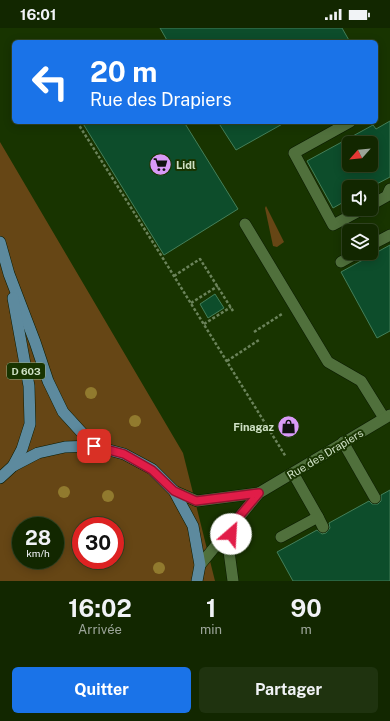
<!DOCTYPE html>
<html lang="fr">
<meta charset="utf-8">
<style>
:root{--surface:#122700;--page:#1f330f;--text:#f1f3f6;--muted:#9ca599;--line:#314422;--accent:#1a73e8}
body{margin:0;font-family:"Public Sans",sans-serif;background:var(--page);color:var(--text);height:100vh;display:flex;flex-direction:column;font-size:15px;white-space:nowrap}
*{box-sizing:border-box;margin:0}
p{font-size:13px;color:var(--muted)}
.icon{flex:none;width:22px;height:22px;fill:none;stroke:currentColor;stroke-width:2;stroke-linecap:round;stroke-linejoin:round}
.map{position:relative;height:553px;overflow:hidden}
.sheet{display:flex;flex-direction:column;background:var(--surface);flex:1}
.sheet>*{flex:none}
.hud{position:absolute;left:12px;top:12px;width:366px;height:84px;border-radius:6px;box-shadow:0 2px 10px #0003,0 0 0 1px var(--line);background:#1a73e8;color:#fff;overflow:hidden}
.needle{width:26px;rotate:243deg}
.fabs{position:absolute;left:342px;top:108px;display:grid;gap:8px}
.fabs a{display:grid;place-items:center;width:36px;height:36px;border-radius:6px;background:var(--surface);box-shadow:0 2px 10px #0003,0 0 0 1px var(--line);font-size:20px}
.speed{position:absolute;left:12px;top:489px;display:flex;gap:8px;font-size:20px;font-weight:700;text-align:center}
.speed>*{display:grid;place-content:center;width:52px;height:52px;border-radius:50%;background:var(--surface);box-shadow:0 2px 10px #0003,0 0 0 1px var(--line);line-height:1}
.speed small{font-size:10px;font-weight:400}
.speed .limit{border:6px solid #d22;background:#fff;color:#111}
.pin{position:absolute;display:grid;place-items:center;width:34px;height:34px;color:#fff;margin:-17px;border-radius:8px;box-shadow:0 2px 6px #0006}
.me{position:absolute;width:44px;margin:-22px;rotate:26deg;stroke-linejoin:round;filter:drop-shadow(0 0 3px #0008)}
.turn{display:flex;align-items:center;gap:14px;height:84px;padding:0 12px;font-size:18px}
.turn .icon{width:52px;height:52px;stroke-width:2.5}
.turn b{display:block;font-size:28px;line-height:34px}
.eta{display:flex;justify-content:space-evenly;align-items:center;height:68px;text-align:center}
.eta b{font-size:24px;font-weight:700;line-height:28px}
.primary-button{display:flex;gap:8px;margin-top:auto;padding:8px 12px}
.primary-button a{flex:1;height:46px;border-radius:6px;background:var(--accent);color:#fff;font-size:16px;font-weight:700;line-height:46px;text-align:center}
.primary-button a+a{background:var(--page);color:var(--text)}
.status{display:flex;justify-content:space-between;align-items:center;height:28px;padding:0 20px;background:var(--surface);direction:ltr}
.status svg{height:11px;fill:currentColor}
.map>svg:first-child{display:block}
.green{fill:#664615;fill-rule:evenodd}
.building{fill:#0d4d2b;stroke:#447f59;fill-rule:evenodd}
.lines{fill:none;stroke-linecap:round;stroke-linejoin:round}
.service-casing{stroke:#0a1901;stroke-width:12}
.minor-casing{stroke:#0a1901;stroke-width:12}
.tertiary-casing{stroke:#0a1901;stroke-width:12}
.primary-casing{stroke:#0a1901;stroke-width:12}
.path{stroke:#6b835a;stroke-width:2.5;stroke-dasharray:3 2;stroke-linecap:butt}
.service{stroke:#50703c;stroke-width:11}
.minor{stroke:#50703c;stroke-width:11}
.tertiary{stroke:#50703c;stroke-width:11}
.primary{stroke:#5d8a9e;stroke-width:11}
.tree{fill:#917a2e}
.route-casing{stroke:#92132f;stroke-width:10}
.route{stroke:#e11d48;stroke-width:7}
.labels{text-anchor:middle;dominant-baseline:central;stroke-width:4;stroke-linejoin:round;paint-order:stroke}
.shield{fill:#183400;stroke:#98ad8a;stroke-width:1}
.shield-label{font-size:10px;font-weight:bold;fill:#cfe1c5}
.poi-label{font-size:11px;font-weight:bold;fill:#cfe1c5;stroke:#183400;text-anchor:start}
.street-label{font-size:11px;fill:#cfe1c5;stroke:#183400}
</style>
<div class="status"><b>16:01</b><svg viewBox="0 0 49 12"><path d="M0 12V9h3v3zM5 12V6h3v6zM10 12V3h3v9zM15 12V0h3v12zM26 1h20v11H26zM47 4h2v5h-2z"/></svg></div>
<div class="map">
<svg width="390" height="553" viewBox="0 0 390 553">
<rect width="100%" height="100%" fill="#183400"/>
<g class="green">
<path d="M0,114L183,425L215,553H0ZM21,498H55V532H21ZM81,498H115V532H81Z"/>
<polygon points="266,178 284,214 277,219 273,218 265,180"/>
</g>
<g class="building">
<polygon points="160,0 342,0 350,14 168,14"/>
<path d="M390,93V149L371,159H349V171L333,180L307,133L373,97L376,101ZM349,115H371V137H349Z"/>
<polygon points="82,94 184,94 238,181 164,227"/>
<polygon points="218,94 286,94 236,122"/>
<polygon points="390,217 390,303 377,310 341,244"/>
<polygon points="215,266 224,280 208,290 200,276"/>
<polygon points="390,462 390,553 293,553 277,524 317,502 322,506 326,505 330,500 329,495 369,473 372,476 378,476 381,473 381,467"/>
</g>
<g class="lines">
<defs>
<g id="service">
<polyline points="350,94 294,125 333,197 363,181"/>
<polyline points="371,177 387,168 390,161"/>
<polyline points="245,196 328,334 361,353 384,390"/>
<polyline points="371,217 390,207"/>
<polyline points="341,234 357,225"/>
<polyline points="343,414 375,470"/>
<polyline points="318,489 323,499"/>
<polyline points="281,509 318,489 293,445"/>
</g>
<polyline id="minor" points="233,496 228,516 233,553"/>
<g id="tertiary">
<polyline points="174,463 197,473 259,465"/>
<polyline points="200,537 259,465 390,387"/>
</g>
<g id="primary">
<polyline points="0,214 9,246 35,314 48,353 63,384 94,418"/>
<polyline points="13,270 29,358 30,396 22,421 13,438"/>
<polyline points="0,450 13,438 38,425 65,419 94,418 124,426 152,441 174,463 193,498 200,537 197,553"/>
</g>
</defs>
<use href="#service" class="service-casing"/>
<use href="#minor" class="minor-casing"/>
<use href="#tertiary" class="tertiary-casing"/>
<use href="#primary" class="primary-casing"/>
<g class="path">
<polyline points="77,94 164,232 286,429"/>
<polyline points="174,248 200,231 233,283"/>
<polyline points="191,275 218,258"/>
<polyline points="204,296 231,279"/>
<polyline points="254,304 282,286"/>
<polyline points="227,333 259,312"/>
</g>
<use href="#service" class="service"/>
<use href="#minor" class="minor"/>
<use href="#tertiary" class="tertiary"/>
<use href="#primary" class="primary"/>
</g>
<g class="tree">
<circle cx="91" cy="365" r="6"/>
<circle cx="135" cy="393" r="6"/>
<circle cx="64" cy="464" r="6"/>
<circle cx="108" cy="468" r="6"/>
<circle cx="159" cy="540" r="6"/>
</g>
<g class="lines">
<defs>
<polyline id="route" points="94,418 124,426 152,442 174,463 196,473 259,465 233,496 231,506"/>
</defs>
<use href="#route" class="route-casing"/>
<use href="#route" class="route"/>
</g>
<defs>
<symbol id="supermarket-disc" viewBox="-11 -11 22 22"><circle r="9.5" fill="#d99af7" stroke="#183400"/><path d="M-6-5.5h2.5l.6 2H6L4.5 2H-2.5L-4.4-4H-6ZM-1.5 3.2a1.3 1.3 0 1 0 .1 0ZM3 3.2a1.3 1.3 0 1 0 .1 0Z" fill="#111"/></symbol>
<symbol id="shop-disc" viewBox="-11 -11 22 22"><circle r="9.5" fill="#d99af7" stroke="#183400"/><path d="M-5-2.5h2.3a2.7 3.5 0 0 1 5.4 0H5L5.5 6h-11ZM-1.5-2.5h3a1.5 2.3 0 0 0-3 0Z" fill="#111"/></symbol>
</defs>
<g fill-rule="evenodd">
<use href="#supermarket-disc" x="148" y="124" width="25" height="25"/>
<use href="#shop-disc" x="276" y="386" width="25" height="25"/>
</g>
<g class="labels">
<rect class="shield" x="7" y="335" width="38" height="16" rx="3"/>
<g class="shield-label">
<text x="26" y="343">D 603</text>
</g>
<g class="poi-label">
<text x="176" y="137">Lidl</text>
<text x="274" y="399" text-anchor="end">Finagaz</text>
</g>
<g class="street-label">
<text transform="translate(325 426) rotate(-31)">Rue des Drapiers</text>
</g>
</g>
</svg>
<div class="fabs">
<a><svg class="needle" viewBox="-14 -14 28 28"><path d="M0-13l5 13h-10z" fill="#e53935"/><path d="M0 13l5-13h-10z" fill="#9ca599"/></svg></a>
<a><svg class="icon" aria-label="sound" viewBox="0 0 24 24"><path d="M4 9h4l5-4v14l-5-4H4zM17 9q2 3 0 6"/></svg></a>
<a><svg class="icon" aria-label="layers" viewBox="0 0 24 24"><path d="M12 4l9 5-9 5-9-5zM3 14l9 5 9-5"/></svg></a>
</div>
<div class="speed"><div>28<small>km/h</small></div><div class="limit">30</div></div>
<div class="pin" style="left:94px;top:418px;background:#d93025"><svg class="icon" aria-label="arrive" viewBox="0 0 24 24"><path d="M6 21V4h12l-3 4 3 4H6"/></svg></div>
<svg class="me" style="left:231px;top:506px" viewBox="-20 -20 40 40"><circle r="19" fill="#fff"/><path d="M0-13L10 11 0 6-10 11z" fill="#e11d48"/></svg>
<div class="hud">
<div class="turn"><svg class="icon" aria-label="left" viewBox="0 0 24 24"><path d="M17 20v-9H6M10 6l-5 5 5 5"/></svg><div><b>20 m</b>Rue des Drapiers</div></div>
</div>
</div>
<section class="sheet">
<div class="eta">
<div><b>16:02</b><p>Arrivée</p></div>
<div><b>1</b><p>min</p></div>
<div><b>90</b><p>m</p></div>
</div>
<div class="primary-button"><a>Quitter</a><a>Partager</a></div>
</section>
